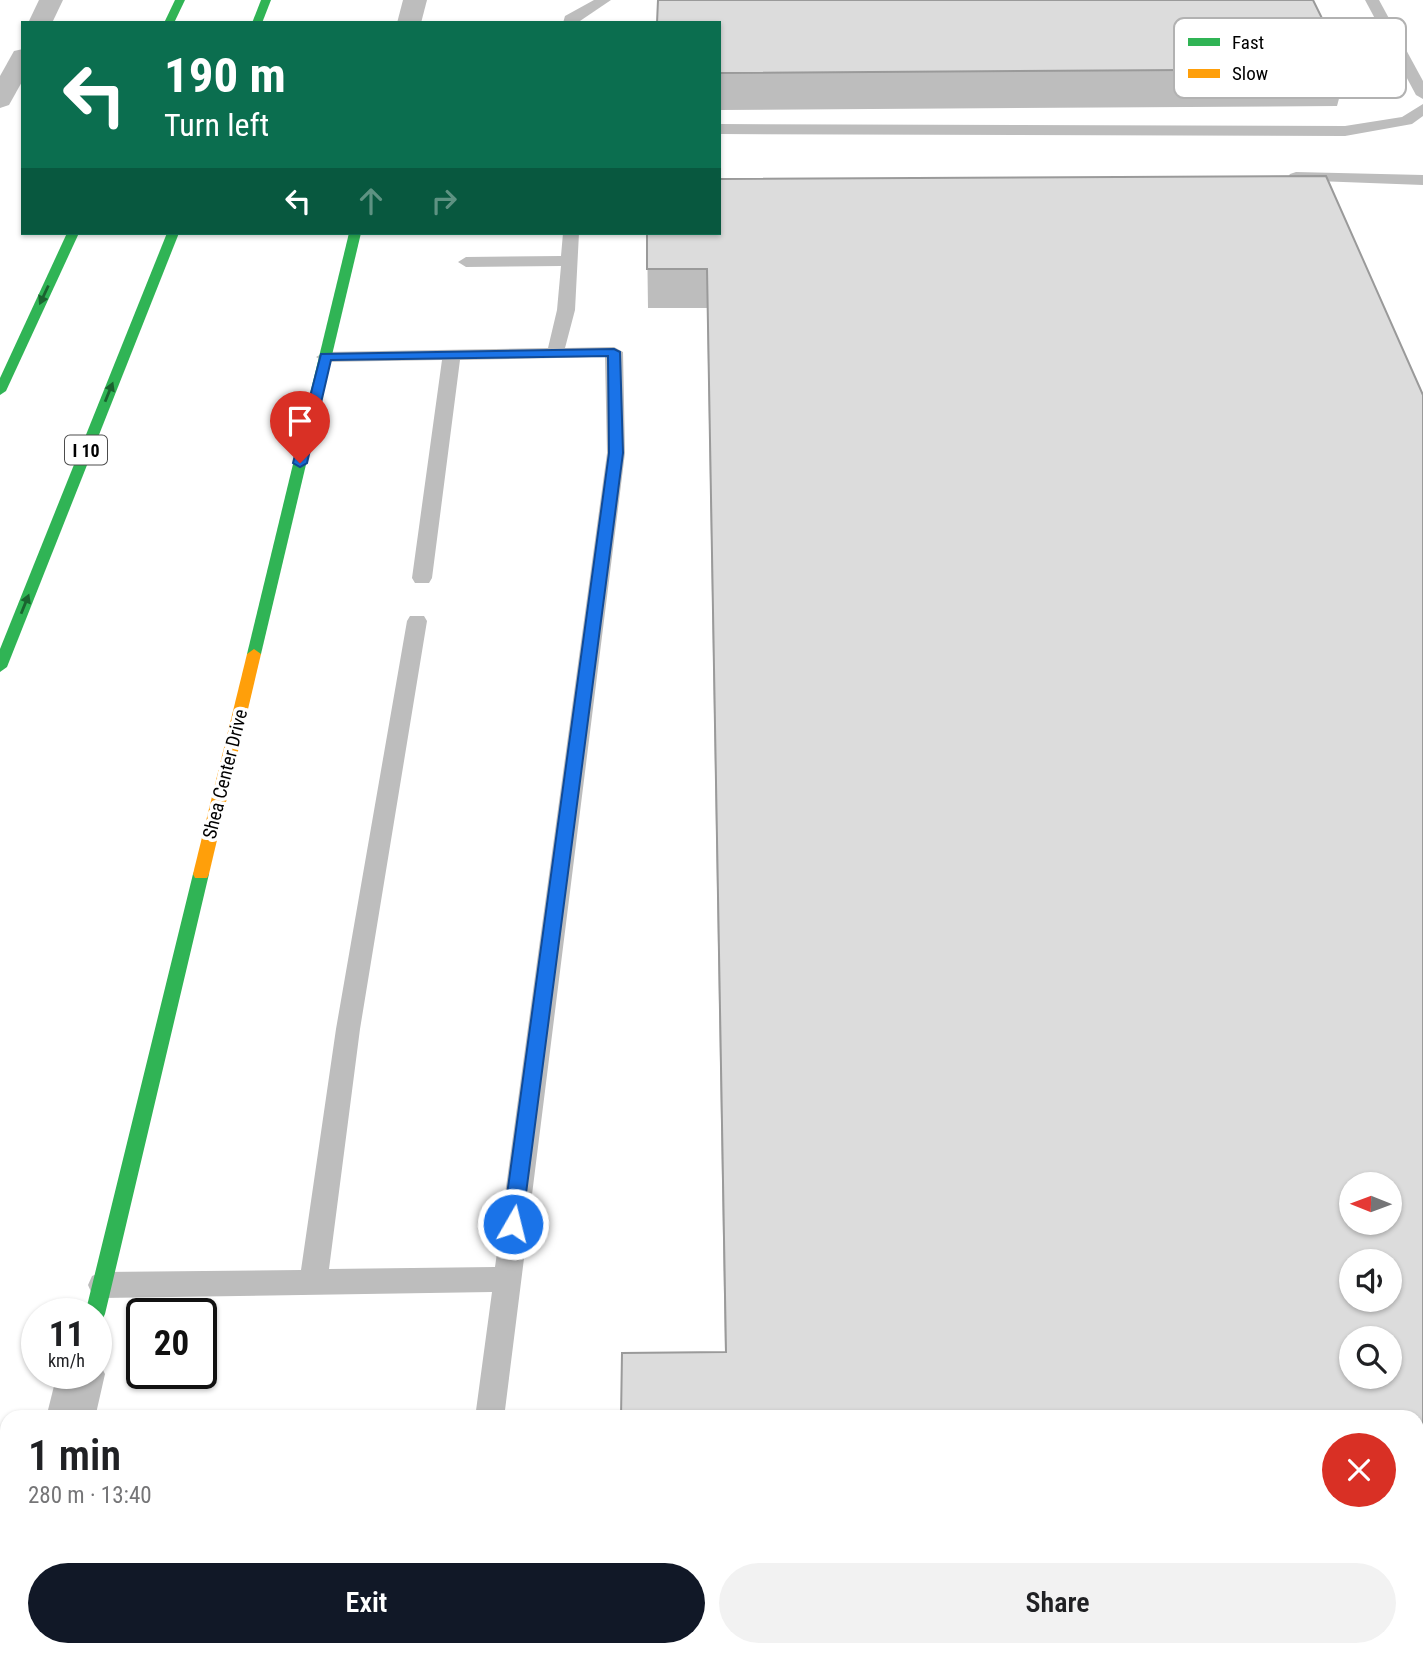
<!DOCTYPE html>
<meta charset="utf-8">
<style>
:root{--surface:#fff;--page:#f2f2f2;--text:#202124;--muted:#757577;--accent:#111827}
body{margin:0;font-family:"Roboto Condensed",sans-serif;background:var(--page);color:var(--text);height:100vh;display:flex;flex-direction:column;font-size:26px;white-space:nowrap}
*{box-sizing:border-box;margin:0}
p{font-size:23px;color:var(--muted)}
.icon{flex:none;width:38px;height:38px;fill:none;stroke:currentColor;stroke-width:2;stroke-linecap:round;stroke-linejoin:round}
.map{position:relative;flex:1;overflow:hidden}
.panel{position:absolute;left:0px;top:1410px;width:1424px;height:247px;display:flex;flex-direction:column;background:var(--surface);border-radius:21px 21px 0 0;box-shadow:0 2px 5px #0004}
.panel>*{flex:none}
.banner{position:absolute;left:21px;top:21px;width:700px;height:214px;border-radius:0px;box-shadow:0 2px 5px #0004;background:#0b6e4f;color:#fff;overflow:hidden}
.needle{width:46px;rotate:271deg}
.tools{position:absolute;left:1339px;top:1172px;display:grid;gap:14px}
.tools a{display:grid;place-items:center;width:63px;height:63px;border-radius:50%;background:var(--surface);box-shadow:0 2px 5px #0004;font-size:35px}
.speed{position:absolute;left:21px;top:1298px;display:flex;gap:14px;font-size:35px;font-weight:700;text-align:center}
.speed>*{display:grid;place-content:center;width:91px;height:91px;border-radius:50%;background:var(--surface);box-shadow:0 2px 5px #0004;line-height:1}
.speed small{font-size:18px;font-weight:400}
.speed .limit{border:4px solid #111;border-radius:10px;background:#fff;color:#111}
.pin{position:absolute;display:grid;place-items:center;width:60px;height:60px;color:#fff;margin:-72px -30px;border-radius:50% 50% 50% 0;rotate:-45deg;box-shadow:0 0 7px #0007}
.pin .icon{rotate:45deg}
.me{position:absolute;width:77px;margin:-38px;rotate:8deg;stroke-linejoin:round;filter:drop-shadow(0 0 5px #0008)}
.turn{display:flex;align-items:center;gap:24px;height:147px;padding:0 28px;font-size:32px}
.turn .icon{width:91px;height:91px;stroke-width:2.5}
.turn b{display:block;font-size:49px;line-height:60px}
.lanes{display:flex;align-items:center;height:66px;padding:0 28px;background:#0003;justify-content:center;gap:35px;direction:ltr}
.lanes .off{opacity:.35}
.round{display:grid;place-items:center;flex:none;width:74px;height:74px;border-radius:37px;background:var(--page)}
.headline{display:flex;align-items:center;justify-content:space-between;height:119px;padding:0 28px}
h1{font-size:42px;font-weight:600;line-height:52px}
.button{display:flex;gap:14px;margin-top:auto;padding:14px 28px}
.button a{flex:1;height:80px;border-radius:42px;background:var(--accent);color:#fff;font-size:28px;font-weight:600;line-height:80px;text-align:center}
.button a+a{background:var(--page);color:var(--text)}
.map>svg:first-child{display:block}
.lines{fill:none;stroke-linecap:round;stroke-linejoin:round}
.lane{fill:#bdbdbd;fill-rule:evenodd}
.street{fill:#bdbdbd;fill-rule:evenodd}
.fast{fill:#30b455;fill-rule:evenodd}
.slow{fill:#ff9f0a;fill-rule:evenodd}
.wall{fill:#bdbdbd}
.building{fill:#dcdcdc;stroke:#9a9a9a;stroke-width:2;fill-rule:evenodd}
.oneway{fill:#1a632f}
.route{fill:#1a73e8;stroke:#114b97;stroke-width:2}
.labels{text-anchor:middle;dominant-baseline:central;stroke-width:7;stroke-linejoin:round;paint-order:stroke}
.shield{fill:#fff;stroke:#4c4c4c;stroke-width:2}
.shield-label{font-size:18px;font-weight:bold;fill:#000}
.street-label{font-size:19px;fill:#000;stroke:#fff}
.key{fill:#fff;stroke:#b2b2b2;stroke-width:2}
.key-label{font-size:19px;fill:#000}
</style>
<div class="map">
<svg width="1423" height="1657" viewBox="0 0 1423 1657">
<rect width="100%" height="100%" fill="#fff"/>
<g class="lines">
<g class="lane">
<polygon points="594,0 611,0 577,23 563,23 565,16"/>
<polygon points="1365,0 1379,0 1423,81 1423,99 1416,95"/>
<polygon points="1423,104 1423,116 1412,124 1345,136 719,134 719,124 1345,126 1402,117"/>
<polygon points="1296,172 1423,175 1423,185 1290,180 1288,177 1290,174"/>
<polygon points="563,233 579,233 575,310 565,348 614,347 623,352 625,453 504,1418 475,1418 492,1292 102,1298 92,1294 88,1285 92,1276 102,1272 301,1270 336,1029 407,621 410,616 424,616 427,621 360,1029 329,1269 495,1267 607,453 605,357 460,360 432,578 429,583 415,583 412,578 442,360 325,362 316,357 325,352 548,348 557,310 561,266 466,267 458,262 466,257 561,256"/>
<rect x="463" y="1650" width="32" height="7"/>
</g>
<g class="street">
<polygon points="39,0 63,0 52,23 28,23"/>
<polygon points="403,0 427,0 421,23 397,23"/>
<polygon points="23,49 23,80 9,105 0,108 0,76 14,51"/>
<polygon points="96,1357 105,1374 95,1418 46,1418 57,1374 96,1374"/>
<polygon points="7,1626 7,1650 41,1650 39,1657 0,1657 0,1629"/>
</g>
<g class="fast">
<polygon points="175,0 185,0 174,23 164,23"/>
<polygon points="261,0 271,0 262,23 252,23"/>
<polygon points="67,233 79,233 6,391 0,395 0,378"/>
<polygon points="167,233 179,233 7,667 0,672 0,649"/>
<polygon points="349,233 361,233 261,654 254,659 247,654"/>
<polygon points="201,868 207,870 209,874 105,1314 102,1320 96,1322 96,1314 85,1314 193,874 195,870"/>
</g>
<polygon class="slow" points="254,649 261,654 209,874 207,878 195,878 193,874 247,654"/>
</g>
<g class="wall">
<polygon points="719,23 1347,69 1337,106 719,110"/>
<polygon points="647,233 1423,395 1423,1657 616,1657 616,1650 1418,1650 1418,1418 725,1352 707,308 648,308"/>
</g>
<g class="building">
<polygon points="658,0 1313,0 1347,69 719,73 719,23 657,23"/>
<path d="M1326,176L1423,395V1646H1418V1418H621L622,1353L726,1352L707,269H647V233H719V179ZM1351,1185H1390V1223H1351ZM1351,1262H1390V1300H1351ZM1351,1339H1390V1377H1351Z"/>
<polygon points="616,1650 1060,1650 616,1655"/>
</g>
<defs><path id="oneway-solid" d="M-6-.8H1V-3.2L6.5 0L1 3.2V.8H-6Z" transform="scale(1.75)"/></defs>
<g class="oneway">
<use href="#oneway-solid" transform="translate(44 295) rotate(115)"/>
<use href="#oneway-solid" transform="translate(109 392) rotate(-68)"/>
<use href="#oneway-solid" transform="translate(25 604) rotate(-68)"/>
</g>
<polygon class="route" points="614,349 620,352 623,453 522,1224 519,1230 513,1232 506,1230 503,1224 609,453 608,356 331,360 307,463 300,467 293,463 321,354"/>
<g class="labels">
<rect class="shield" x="65" y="435.5" width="42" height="29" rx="5"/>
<g class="shield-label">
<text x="86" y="450">I 10</text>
</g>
<g class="street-label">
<text transform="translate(225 774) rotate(-76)">Shea Center Drive</text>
</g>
</g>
<rect x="1174" y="18" width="232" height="80" rx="10" class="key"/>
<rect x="1188" y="38" width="32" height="8" fill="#30b455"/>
<rect x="1188" y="69" width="32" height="9" fill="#ff9f0a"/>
<g class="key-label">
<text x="1232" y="49">Fast</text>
<text x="1232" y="80">Slow</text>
</g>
</svg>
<div class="tools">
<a><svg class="needle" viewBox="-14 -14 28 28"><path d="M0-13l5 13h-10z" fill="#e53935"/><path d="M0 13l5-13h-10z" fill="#757577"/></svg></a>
<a><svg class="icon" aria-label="sound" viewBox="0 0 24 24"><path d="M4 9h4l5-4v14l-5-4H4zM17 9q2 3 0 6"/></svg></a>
<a><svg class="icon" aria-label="search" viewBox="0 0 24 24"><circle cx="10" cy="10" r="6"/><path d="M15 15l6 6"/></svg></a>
</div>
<div class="speed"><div>11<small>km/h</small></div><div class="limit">20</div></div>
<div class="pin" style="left:300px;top:463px;background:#d93025"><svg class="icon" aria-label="arrive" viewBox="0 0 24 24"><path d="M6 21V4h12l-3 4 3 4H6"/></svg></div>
<svg class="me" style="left:513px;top:1224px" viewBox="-20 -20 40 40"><circle r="17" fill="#1a73e8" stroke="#fff" stroke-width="3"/><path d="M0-11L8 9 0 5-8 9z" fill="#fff"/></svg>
<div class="banner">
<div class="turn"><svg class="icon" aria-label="left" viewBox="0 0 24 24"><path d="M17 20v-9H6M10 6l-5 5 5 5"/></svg><div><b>190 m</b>Turn left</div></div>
<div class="lanes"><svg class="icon" aria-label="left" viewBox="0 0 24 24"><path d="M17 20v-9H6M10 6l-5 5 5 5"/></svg><svg class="icon off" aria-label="ahead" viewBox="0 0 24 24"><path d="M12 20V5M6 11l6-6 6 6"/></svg><svg class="icon off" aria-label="right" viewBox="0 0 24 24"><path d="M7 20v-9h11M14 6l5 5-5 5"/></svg></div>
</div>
<section class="panel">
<div class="headline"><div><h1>1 min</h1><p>280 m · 13:40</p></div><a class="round" style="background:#d93025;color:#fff"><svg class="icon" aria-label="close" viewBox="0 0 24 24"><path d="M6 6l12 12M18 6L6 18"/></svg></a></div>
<div class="button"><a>Exit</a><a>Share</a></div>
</section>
</div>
